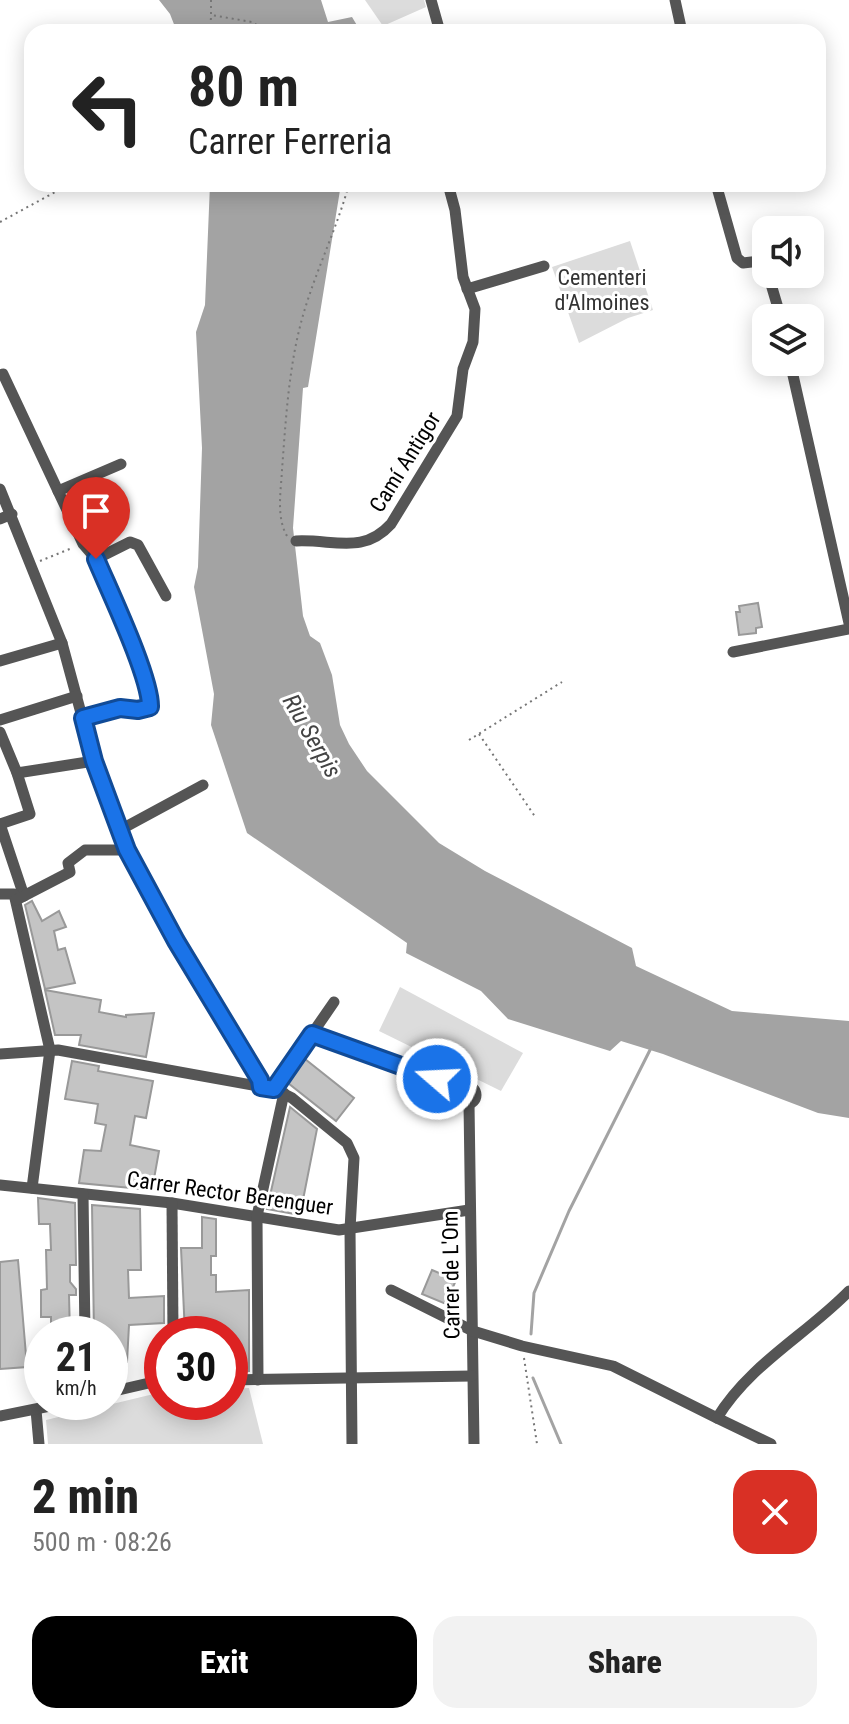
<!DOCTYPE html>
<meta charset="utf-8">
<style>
:root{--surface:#fff;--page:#f2f2f2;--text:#222;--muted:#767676;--accent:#000}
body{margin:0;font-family:"Roboto Condensed",sans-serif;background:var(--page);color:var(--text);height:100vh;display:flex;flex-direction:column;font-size:30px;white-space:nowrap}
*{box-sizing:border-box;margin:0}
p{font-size:26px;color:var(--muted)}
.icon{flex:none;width:44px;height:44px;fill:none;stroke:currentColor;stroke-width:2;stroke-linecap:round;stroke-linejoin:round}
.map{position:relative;height:1444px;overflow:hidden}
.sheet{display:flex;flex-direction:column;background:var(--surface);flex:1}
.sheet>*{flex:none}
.top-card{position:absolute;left:24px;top:24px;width:802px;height:168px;border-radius:24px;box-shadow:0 4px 20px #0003;background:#fff;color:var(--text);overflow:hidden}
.fabs{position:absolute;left:752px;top:216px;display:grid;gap:16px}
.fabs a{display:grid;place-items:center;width:72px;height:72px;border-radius:16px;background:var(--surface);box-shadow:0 4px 20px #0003;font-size:40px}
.speed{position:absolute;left:24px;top:1316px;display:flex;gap:16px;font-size:40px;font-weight:700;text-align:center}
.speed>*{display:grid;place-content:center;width:104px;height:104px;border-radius:50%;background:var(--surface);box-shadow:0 4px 20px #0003;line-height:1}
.speed small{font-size:20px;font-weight:400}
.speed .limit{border:12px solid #d22;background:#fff;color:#111}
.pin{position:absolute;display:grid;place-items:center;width:68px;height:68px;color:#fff;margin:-82px -34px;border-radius:50% 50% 50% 0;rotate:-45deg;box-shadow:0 0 8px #0007}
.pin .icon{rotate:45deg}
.me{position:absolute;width:88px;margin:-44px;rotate:289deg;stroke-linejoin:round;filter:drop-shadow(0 0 6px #0008)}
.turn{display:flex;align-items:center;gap:28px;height:168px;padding:0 32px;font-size:36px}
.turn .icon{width:104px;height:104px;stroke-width:2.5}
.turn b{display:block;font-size:56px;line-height:68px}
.round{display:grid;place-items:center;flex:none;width:84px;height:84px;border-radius:24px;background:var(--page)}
.summary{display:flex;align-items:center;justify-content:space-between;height:136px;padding:0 32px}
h1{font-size:48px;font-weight:800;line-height:60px}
.primary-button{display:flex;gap:16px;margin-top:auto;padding:16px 32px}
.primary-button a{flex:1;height:92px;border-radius:24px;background:var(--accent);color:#fff;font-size:32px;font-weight:800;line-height:92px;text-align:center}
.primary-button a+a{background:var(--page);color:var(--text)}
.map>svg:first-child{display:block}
.green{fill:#dcdcdc}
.water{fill:#a3a3a3}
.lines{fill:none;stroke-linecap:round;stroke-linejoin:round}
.stream{stroke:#a3a3a3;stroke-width:3}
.building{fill:#c4c4c4;stroke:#999;stroke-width:2}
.path{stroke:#777;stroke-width:2;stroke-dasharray:2 4;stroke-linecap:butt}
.minor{stroke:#555;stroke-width:11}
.route-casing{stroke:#114b97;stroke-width:20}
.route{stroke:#1a73e8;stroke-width:14}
.labels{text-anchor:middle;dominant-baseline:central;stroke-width:6;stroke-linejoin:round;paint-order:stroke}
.park-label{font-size:22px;fill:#333;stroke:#fff}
.street-label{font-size:22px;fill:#000;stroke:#fff}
.water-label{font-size:24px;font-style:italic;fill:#444;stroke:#fff}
</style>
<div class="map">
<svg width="849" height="1444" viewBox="0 0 849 1444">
<rect width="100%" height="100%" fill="#fff"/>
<g class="green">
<polygon points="365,0 424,0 426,7 383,26"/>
<polygon points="630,241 653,310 628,318 579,343 552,267"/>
<polygon points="400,987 523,1053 501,1091 379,1031"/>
<polygon points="249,1388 263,1444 48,1444 46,1420 162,1392 162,1402 230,1402 230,1389"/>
</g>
<g class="water">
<polygon points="159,0 321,0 328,22 352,17 361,32 203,32 202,24 188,32 177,32 170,14"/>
<polygon points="210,184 341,184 308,387 303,388 293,528 303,616 310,636 320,643 332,675 340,725 349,744 367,771 439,843 485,871 632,948 636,966 732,1011 849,1021 849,1118 818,1113 663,1054 621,1041 610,1051 508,1019 481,991 406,953 407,943 247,833 211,725 214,694 194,587 198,567 202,448 196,332 205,305"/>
</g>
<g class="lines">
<g class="stream">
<polyline points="531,1334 534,1293 569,1211 651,1048"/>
<polyline points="533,1378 561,1444"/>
</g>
</g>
<g class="building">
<polygon points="758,603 762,627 756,628 756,633 739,635 736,612 740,612 739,606"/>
<polygon points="32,901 42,921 59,911 66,927 54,931 58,950 65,948 75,983 45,989 25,905"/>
<polygon points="45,990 101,1000 99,1012 126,1017 126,1015 154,1013 146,1057 79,1045 81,1035 55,1035"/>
<polygon points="305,1059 354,1098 336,1121 288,1083"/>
<polygon points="72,1061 99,1066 98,1071 153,1081 146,1118 135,1116 130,1145 159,1151 152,1190 79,1183 84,1150 101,1151 106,1125 95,1123 98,1104 65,1099"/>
<polygon points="290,1107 317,1129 300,1215 267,1209"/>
<polygon points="38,1198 75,1203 76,1265 70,1265 70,1282 76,1289 76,1295 69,1295 70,1334 51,1334 51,1317 41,1317 41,1290 47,1289 46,1250 51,1250 50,1224 39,1224"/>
<polygon points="92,1205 140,1209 141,1270 128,1270 129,1298 164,1296 164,1323 129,1325 127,1362 110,1362 110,1334 94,1334"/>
<polygon points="202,1217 216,1219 216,1256 211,1256 211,1275 216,1275 216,1292 249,1290 249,1371 230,1372 230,1334 185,1334 181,1248 202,1248"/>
<polygon points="18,1260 27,1367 0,1369 0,1262"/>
<polygon points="432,1270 456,1280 446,1304 422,1294"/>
</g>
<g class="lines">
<g class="path">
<polyline points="211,0 211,15 252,22 268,32"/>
<polyline points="210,32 211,17"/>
<polyline points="0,222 70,184"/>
<path d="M287,536C276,517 281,491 282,470C286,417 289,362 304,312C317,268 337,228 349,184"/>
<polyline points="40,561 72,548"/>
<polyline points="479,734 536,818"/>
<polyline points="469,740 562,682"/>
<polyline points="524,1358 537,1444"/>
</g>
<g class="minor">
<polyline points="431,0 440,32"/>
<polyline points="675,0 682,32"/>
<polyline points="716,184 737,258 743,263 760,261 766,269"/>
<polyline points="768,274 781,318"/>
<polyline points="467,289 544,266"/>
<polyline points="790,362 849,623"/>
<path d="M0,375L3,374L83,544L96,559C109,590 151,677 150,707L138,710L120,708L83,718"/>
<polyline points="0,489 62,643 94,761 118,831 176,941 260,1080 261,1087"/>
<polyline points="58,491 121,464"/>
<polyline points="0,519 12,514"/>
<path d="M296,541C334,539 363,555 391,524L457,416L463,369L473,342L475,309L463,277L455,210L448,184"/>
<polyline points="96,559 130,542 138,545 166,596"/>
<polyline points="733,652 849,629"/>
<polyline points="0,661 62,643"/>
<polyline points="0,720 77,696"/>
<polyline points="0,732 17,773 30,814 0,824"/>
<polyline points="17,773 94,761"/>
<polyline points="0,824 24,896"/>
<polyline points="118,831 203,785"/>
<polyline points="0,894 14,894 50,1050 32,1188"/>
<polyline points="16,900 70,872 68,863 85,850 127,850"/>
<polyline points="312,1034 460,1090"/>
<polyline points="0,1054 58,1050 274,1089 292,1098 347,1143 354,1158 350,1229 352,1444"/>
<circle cx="467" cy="1095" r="9"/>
<polyline points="274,1089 334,1002"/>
<polyline points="469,1104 474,1444"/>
<polyline points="0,1185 172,1203 339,1230 469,1210"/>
<polyline points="83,1194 85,1334"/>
<polyline points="172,1203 173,1334"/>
<path d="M391,1290L473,1331L522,1346L613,1366L717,1418C750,1364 806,1335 849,1291"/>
<polyline points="230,1380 472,1376"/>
<polyline points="258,1380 257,1216 284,1093"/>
<polyline points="110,1392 162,1380"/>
<polyline points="36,1410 39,1444"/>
<polyline points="0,1416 70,1402"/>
<polyline points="717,1418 771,1444"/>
</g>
</g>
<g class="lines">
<defs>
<path id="route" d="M96,559C109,590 151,678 150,707L138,710L120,708L83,718L94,761L127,850L176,941L260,1080L261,1087L274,1089L312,1034L437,1079"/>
</defs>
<use href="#route" class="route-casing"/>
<use href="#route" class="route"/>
</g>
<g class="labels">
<g class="park-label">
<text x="602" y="277">Cementeri<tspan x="602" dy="25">d'Almoines</tspan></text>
</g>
<g class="street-label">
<text transform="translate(405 462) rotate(-58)">Camí Antigor</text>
<text transform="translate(230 1193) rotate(8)">Carrer Rector Berenguer</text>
<text transform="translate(451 1275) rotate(-91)">Carrer de L'Om</text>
</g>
<g class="water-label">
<text transform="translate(312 736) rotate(60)">Riu Serpis</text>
</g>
</g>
</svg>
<div class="fabs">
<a><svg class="icon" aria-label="sound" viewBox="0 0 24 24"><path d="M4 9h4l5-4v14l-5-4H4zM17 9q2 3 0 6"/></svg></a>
<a><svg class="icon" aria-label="layers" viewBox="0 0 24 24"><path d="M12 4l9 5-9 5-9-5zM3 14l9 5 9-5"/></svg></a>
</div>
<div class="speed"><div>21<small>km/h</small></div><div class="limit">30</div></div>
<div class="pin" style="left:96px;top:559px;background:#d93025"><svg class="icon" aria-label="arrive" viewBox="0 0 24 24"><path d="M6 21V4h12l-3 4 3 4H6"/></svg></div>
<svg class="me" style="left:437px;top:1079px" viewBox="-20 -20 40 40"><circle r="17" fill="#1a73e8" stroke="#fff" stroke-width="3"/><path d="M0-11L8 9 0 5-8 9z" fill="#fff"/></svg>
<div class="top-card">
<div class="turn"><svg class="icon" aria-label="left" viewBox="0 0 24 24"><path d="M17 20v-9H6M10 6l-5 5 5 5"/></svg><div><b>80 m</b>Carrer Ferreria</div></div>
</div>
</div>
<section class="sheet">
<div class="summary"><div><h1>2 min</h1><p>500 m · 08:26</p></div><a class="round" style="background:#d93025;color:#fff"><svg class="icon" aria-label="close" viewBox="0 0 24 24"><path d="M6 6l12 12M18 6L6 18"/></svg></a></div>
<div class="primary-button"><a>Exit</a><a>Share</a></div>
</section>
